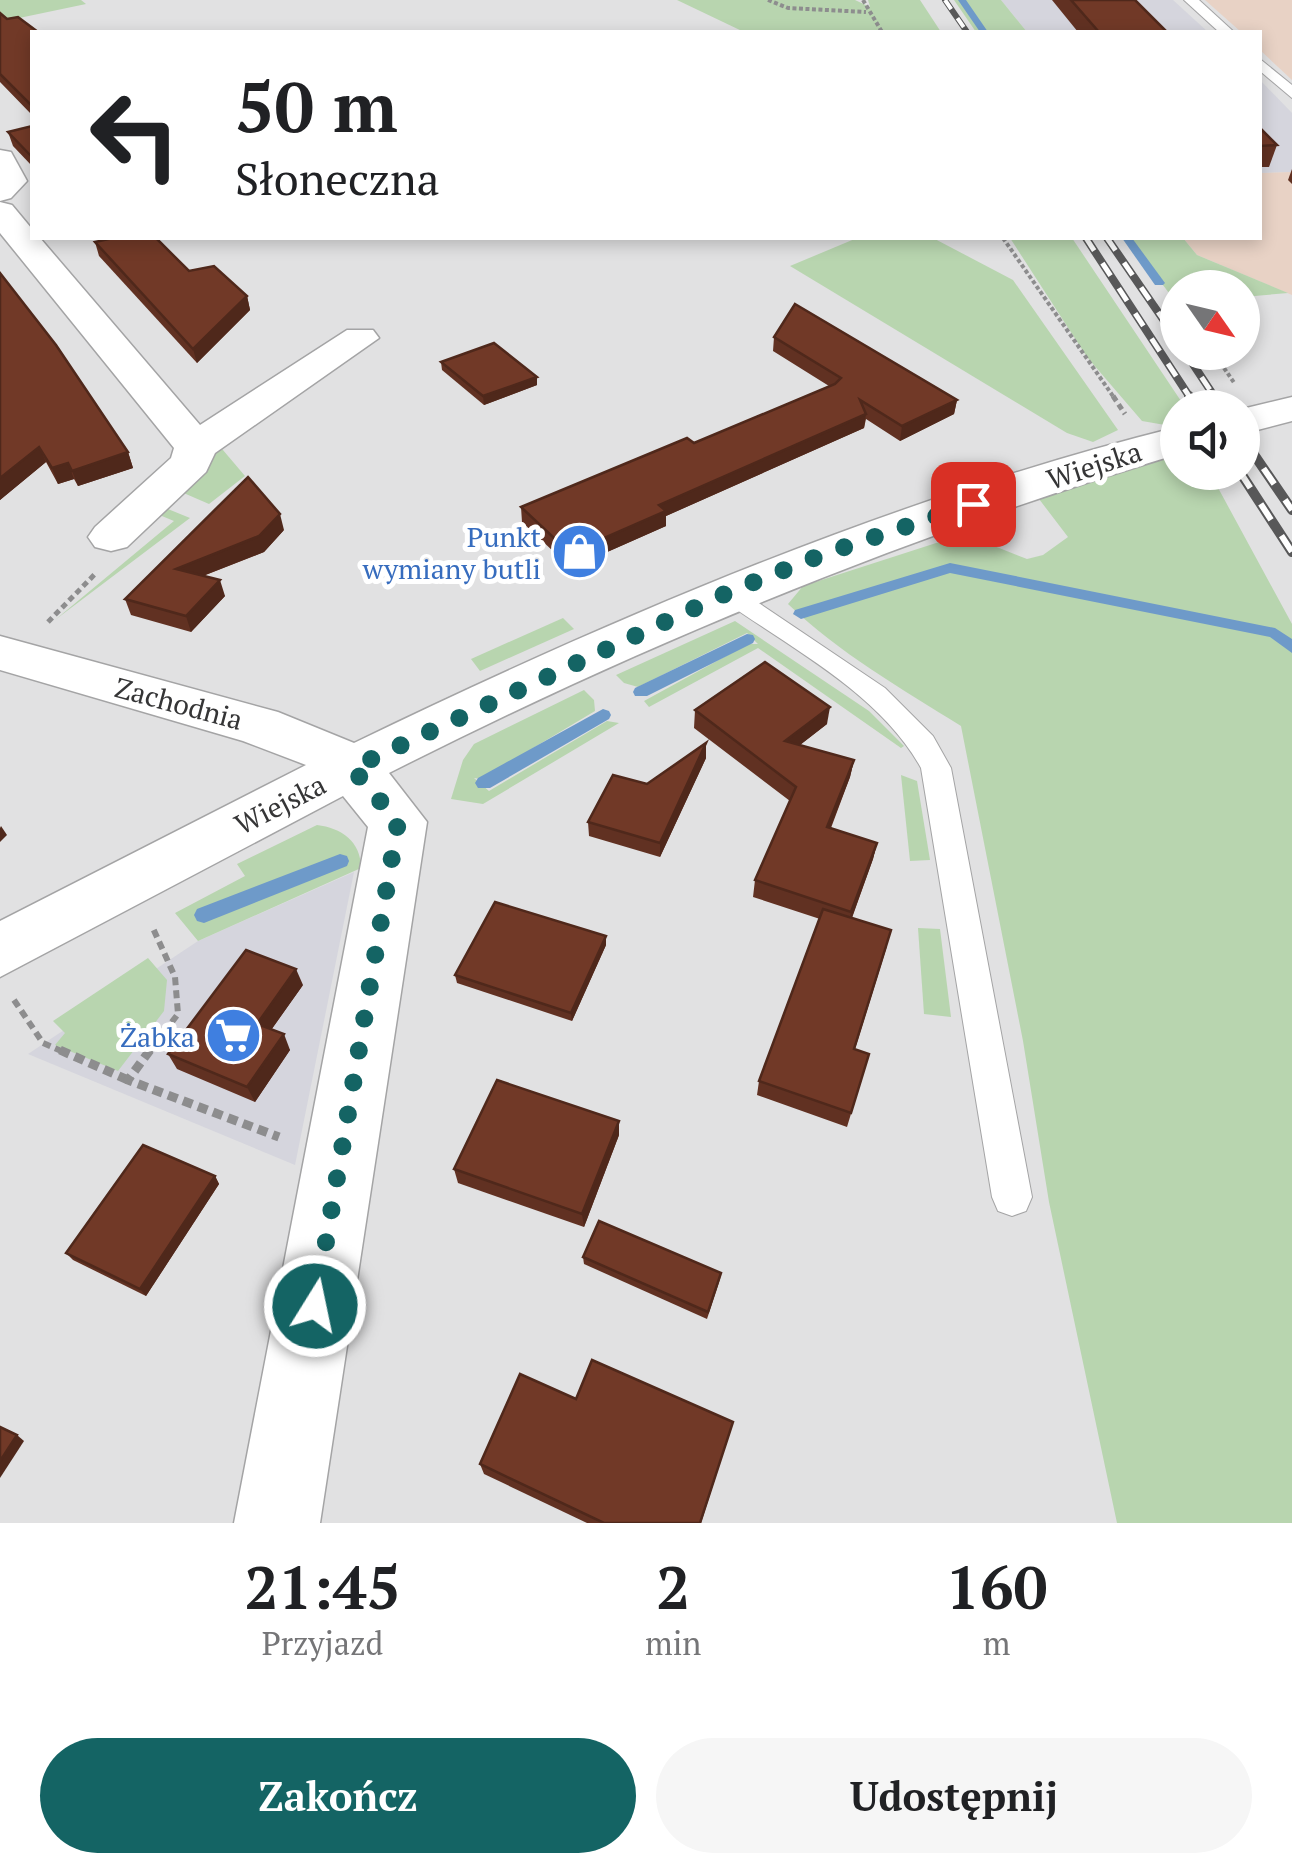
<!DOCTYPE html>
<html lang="pl">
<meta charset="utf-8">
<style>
:root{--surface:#fff;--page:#f6f6f6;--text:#202124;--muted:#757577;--accent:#146464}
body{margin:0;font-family:"PT Serif",serif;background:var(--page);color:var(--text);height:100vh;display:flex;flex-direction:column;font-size:38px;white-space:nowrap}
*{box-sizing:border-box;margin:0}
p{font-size:32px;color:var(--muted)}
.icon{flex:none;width:55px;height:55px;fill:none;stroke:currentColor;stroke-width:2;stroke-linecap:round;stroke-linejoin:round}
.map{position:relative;height:1523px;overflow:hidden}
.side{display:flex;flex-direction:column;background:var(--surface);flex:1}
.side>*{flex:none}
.banner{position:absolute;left:30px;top:30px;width:1232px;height:210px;border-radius:0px;box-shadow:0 5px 15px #0003;background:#fff;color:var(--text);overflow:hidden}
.needle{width:65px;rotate:124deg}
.tools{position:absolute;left:1160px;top:270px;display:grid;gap:20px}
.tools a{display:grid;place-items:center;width:100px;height:100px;border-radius:50%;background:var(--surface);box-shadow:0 5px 15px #0003;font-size:50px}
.pin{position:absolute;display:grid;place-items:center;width:85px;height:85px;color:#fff;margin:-42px;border-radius:20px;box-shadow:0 5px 15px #0006}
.me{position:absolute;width:110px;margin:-55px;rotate:10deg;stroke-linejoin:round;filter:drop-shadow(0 0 8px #0008)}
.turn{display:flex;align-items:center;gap:35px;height:210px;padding:0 40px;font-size:45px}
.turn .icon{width:130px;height:130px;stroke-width:2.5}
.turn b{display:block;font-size:70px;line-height:85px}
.eta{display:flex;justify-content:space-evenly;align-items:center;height:170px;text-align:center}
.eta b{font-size:60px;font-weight:700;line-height:70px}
.cta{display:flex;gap:20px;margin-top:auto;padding:20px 40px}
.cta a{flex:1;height:115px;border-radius:60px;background:var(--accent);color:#fff;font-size:40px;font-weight:700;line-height:115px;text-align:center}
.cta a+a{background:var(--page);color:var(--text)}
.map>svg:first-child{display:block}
.built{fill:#d5d5dd}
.industrial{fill:#e8d2c5}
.green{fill:#b8d5af}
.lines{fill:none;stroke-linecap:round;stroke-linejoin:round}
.stream{fill:#6e9ac9;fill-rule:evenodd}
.lane-casing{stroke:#a4a4a5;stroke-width:2}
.street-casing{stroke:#a4a4a5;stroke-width:3}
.path-far3{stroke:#8d8d8e;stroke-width:4;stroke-dasharray:4 2.5;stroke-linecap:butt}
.path-far2{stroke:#8d8d8e;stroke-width:5;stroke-dasharray:6 4;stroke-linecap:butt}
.path-far1{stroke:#8d8d8e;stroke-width:6;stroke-dasharray:8 5;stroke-linecap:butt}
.path{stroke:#8d8d8e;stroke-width:9;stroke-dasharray:10 6;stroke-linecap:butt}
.lane{fill:#fff;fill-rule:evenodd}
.street{fill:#fff;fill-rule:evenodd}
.rail-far2-casing{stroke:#585859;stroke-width:6}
.rail-far1-casing{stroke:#585859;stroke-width:8}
.rail-casing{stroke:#585859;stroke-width:10}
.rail-far2{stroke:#fff;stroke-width:4;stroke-dasharray:11;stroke-linecap:butt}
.rail-far1{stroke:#fff;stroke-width:5;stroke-dasharray:15;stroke-linecap:butt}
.rail{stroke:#fff;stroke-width:6;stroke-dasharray:19;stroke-linecap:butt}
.wall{fill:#613122}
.shaded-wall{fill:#4f281b}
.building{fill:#713927;stroke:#4f281b;stroke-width:2.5}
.route{stroke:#146464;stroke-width:18;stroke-dasharray:0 32.4}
.labels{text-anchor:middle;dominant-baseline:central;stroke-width:10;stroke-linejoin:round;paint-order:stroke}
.street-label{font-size:28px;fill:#353536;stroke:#fff}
.shop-label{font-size:28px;fill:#366cbe;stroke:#fff;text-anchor:end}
</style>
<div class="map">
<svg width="1292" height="1523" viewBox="0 0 1292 1523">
<rect width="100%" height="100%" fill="#e1e1e2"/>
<g class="built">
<polygon points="1001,0 1173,0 1208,32 1027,32"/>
<polygon points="1260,80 1292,113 1292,172 1260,173"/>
<polygon points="354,872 295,1165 28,1054 198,941"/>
</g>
<g class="industrial">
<polygon points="1205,0 1292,0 1292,80 1260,50 1260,32 1241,32"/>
<polygon points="1292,172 1292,295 1197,255 1183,238 1260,238 1260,173"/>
</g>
<g class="green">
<polygon points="0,0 81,0 86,4 0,22"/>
<polygon points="677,0 855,0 870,7 868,0 920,0 941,32 744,32"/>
<polygon points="954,0 1001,0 1027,32 976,32"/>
<polygon points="857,238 933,238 1013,280 1118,430 1093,442 1067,433 790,266"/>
<polygon points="1010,238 1072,238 1185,407 1178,408 1177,421 1165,425 1142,421 1087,357"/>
<polygon points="1127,238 1183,238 1197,255 1288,293 1243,297 1242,288 1178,288 1177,292 1169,293"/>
<polygon points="217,443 245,476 209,504 179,491"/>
<path d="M1167,457L1177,461L1178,472L1210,473L1292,624V1523H1117L1049,1202L1023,1041L961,726C902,689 839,653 788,604L803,586L964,534L1027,559L1043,555L1068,537L1039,499Z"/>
<polygon points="163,507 190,518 55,620 174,521 157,514"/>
<polygon points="563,618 574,629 480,671 471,659"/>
<polygon points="735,621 869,711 904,746 901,748 758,648 649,707 644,701 748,644 758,644 747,633 638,687 624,683 616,675"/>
<polygon points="584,690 594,700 595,711 481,779 474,778 489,791 607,721 619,723 483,804 451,799 463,760 474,744"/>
<polygon points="901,775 917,781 930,860 910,861"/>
<path d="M317,825C341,828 361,841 361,868L198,941L175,913L245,876L237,864Z"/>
<polygon points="918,928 940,929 951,1017 924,1014"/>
<polygon points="148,958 167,980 164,1011 118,1071 55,1045 65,1033 53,1021"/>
</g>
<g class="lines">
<g class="stream">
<polygon points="958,0 966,0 988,32 980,32"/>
<polygon points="1122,238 1132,238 1165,283 1163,285 1155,285"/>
<polygon points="950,563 1275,628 1292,639 1292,653 1270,637 950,573 801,619 793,614 795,610"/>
<polygon points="747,634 753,635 755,639 753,643 647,696 635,696 633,692 635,688"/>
<polygon points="603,709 609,711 611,715 609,719 490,788 478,788 475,783 478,778"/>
<polygon points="340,854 347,856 349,861 347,866 204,923 197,921 194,915 197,909"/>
</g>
<defs>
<g id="lane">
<polygon points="1184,0 1199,0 1234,32 1219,32"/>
<polygon points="1260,59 1292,85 1292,98 1260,71"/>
<path d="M729,583L885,688L933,736L951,768L1032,1197L1026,1211L1012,1216L998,1211L992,1197L921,768C879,692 788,647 720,598L716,592Z"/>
</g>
<g id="street">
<polygon points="0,150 11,152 27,181 11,198 0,201"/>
<polygon points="0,202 12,205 32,229 32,238 40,238 200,425 347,330 373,330 379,338 215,453 206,472 127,547 111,551 95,547 88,537 95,527 171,458 174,448 0,233"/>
<polygon points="1292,397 1292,421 1242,434 1242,409"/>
<path d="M1178,427V454C905,537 643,644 389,773L427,822L320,1523H234L368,827L343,796L0,977V921L306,765L243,741L0,670V636L278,712L354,743C617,616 893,498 1178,427Z"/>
</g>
</defs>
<use href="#lane" class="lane-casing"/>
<use href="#street" class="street-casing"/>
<g class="path-far3">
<polyline points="768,0 788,8 866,12"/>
<polyline points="863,0 882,32"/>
<polyline points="1003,238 1115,399"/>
<polyline points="1213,352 1235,384"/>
</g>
<g class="path-far2">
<polyline points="1113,396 1125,414"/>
<polyline points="48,622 95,574"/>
</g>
<g class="path-far1">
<polyline points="14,1000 43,1043 66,1053"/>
<polyline points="148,1053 178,1014 175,977 152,926"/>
</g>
<g class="path">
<polyline points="60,1050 128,1080"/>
<polyline points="150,1050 128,1080 279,1137"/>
</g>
<use href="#lane" class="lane"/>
<use href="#street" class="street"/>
<defs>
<polyline id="rail-far2" points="945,0 967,32"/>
<g id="rail-far1">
<polyline points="1086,238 1191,399"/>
<polyline points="1107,238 1178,341"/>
<polyline points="1185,352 1216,399"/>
</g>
<g id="rail">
<polyline points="1189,396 1197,408"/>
<polyline points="1214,396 1222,408"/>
<polyline points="1242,437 1292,510"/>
<polyline points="1240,472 1292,552"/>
</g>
</defs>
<use href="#rail-far2" class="rail-far2-casing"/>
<use href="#rail-far1" class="rail-far1-casing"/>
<use href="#rail" class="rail-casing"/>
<use href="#rail-far2" class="rail-far2"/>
<use href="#rail-far1" class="rail-far1"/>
<use href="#rail" class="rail"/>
</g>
<g class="wall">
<polygon points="1052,0 1135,0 1167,32 1078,32"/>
<polygon points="0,13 7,19 32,32 32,115 0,82"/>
<polygon points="32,126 32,166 13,146 8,132"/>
<polygon points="1277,145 1269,167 1260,167 1260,146"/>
<polygon points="1292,169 1292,184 1288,180"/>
<polygon points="95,242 189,271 247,296 250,310 197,363 99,256"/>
<polygon points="0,273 128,452 133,468 78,486 74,479 58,484 46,462 0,500"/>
<polygon points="774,337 957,400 954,414 900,441 866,419 864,428 666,516 666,526 571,568 522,522 521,507 694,443 829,386 773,351"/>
<polygon points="441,362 537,385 484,405 442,370"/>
<polygon points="284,530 264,552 203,576 225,596 191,632 131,615 125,599"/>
<polygon points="695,710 827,724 800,745 854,760 850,777 831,828 877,843 873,859 852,918 887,946 855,1049 869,1054 847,1127 757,1095 759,1081 820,919 753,897 755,880 790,801 694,728"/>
<polygon points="706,743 706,758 660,857 589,836 588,822 647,784"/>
<polygon points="606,945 572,1021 457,983 455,975"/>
<polygon points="303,985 271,1030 290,1050 255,1102 177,1069 168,1054"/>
<polygon points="619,1135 584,1227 458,1183 454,1169"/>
<polygon points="215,1176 219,1184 146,1296 73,1260 66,1253"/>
<polygon points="583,1257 721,1273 720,1279 707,1319 584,1264"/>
<polygon points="576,1399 733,1422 701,1523 587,1523 484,1474 480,1464"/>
</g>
<g class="shaded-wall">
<polygon points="247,296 250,310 197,363 193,349"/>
<polygon points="537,377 537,385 484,405 483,396"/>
<polygon points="957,400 954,414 900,441 902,426"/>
<polygon points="866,414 864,428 666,516 666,526 571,568 570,553 659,505"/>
<polygon points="39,447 46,462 0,500 0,478"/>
<polygon points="128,452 133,468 78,486 72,471"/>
<polygon points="68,463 74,479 58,484 52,468"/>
<polygon points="280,514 284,530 264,552 182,584 176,569"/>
<polygon points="220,580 225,596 191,632 186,616"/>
<polygon points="830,707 827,724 783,758 785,741"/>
<polygon points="706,743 706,758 660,857 660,843"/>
<polygon points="854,760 850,777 824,844 827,827"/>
<polygon points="1,826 7,835 0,842 0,828"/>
<polygon points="877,843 873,859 848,928 851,912"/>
<polygon points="606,936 606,945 572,1021 571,1013"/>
<polygon points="296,969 303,985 264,1040 257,1024"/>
<polygon points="284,1034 290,1050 255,1102 247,1087"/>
<polygon points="619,1121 619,1135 584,1227 582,1214"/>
<polygon points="215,1176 219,1184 146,1296 140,1289"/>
<polygon points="17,1435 24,1441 0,1478 0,1461"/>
</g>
<g class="building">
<polygon points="1071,0 1135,0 1167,32 1099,32"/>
<polygon points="0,13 7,19 18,17 38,32 32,32 32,106 0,74"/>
<polygon points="32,126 32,157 8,132"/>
<polygon points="1260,128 1277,145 1260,146"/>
<polygon points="113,238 156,238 189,271 214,266 247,296 193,349 95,242"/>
<polygon points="0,273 56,345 128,452 72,471 68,463 52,468 39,447 0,478"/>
<polygon points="795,304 957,400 902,426 860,400 866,414 659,505 666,511 570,553 521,507 687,438 694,443 835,384 841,378 774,337"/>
<polygon points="494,343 537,377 483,396 441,362"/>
<polygon points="248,477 280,514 259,536 176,569 220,580 186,616 125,599"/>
<polygon points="765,662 830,707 785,741 854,760 827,827 877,843 851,912 755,880 796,787 695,710"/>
<polygon points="706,743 660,843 588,822 613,775 647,784"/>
<polygon points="495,902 606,936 571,1013 455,975"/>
<polygon points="823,909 891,930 854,1049 869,1054 851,1113 759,1081"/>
<polygon points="246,950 296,969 257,1024 284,1034 247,1087 168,1054"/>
<polygon points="497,1080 619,1121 582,1214 454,1169"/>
<polygon points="143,1145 215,1176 140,1289 66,1253"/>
<polygon points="599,1221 721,1273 708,1312 583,1257"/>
<polygon points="592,1360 733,1422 700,1523 604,1523 480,1464 520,1374 576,1399"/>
<polygon points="0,1427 17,1435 0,1461"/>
</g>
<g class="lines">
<polyline class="route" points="315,1306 398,822 352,768 729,592 824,554 973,504"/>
</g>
<defs>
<symbol id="shop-disc" viewBox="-11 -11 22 22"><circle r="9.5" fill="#3f7fe0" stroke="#fff"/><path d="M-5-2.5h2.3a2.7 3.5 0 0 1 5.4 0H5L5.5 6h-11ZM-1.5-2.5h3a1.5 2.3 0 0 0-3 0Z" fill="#fff"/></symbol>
<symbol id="supermarket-disc" viewBox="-11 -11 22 22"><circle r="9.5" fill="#3f7fe0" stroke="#fff"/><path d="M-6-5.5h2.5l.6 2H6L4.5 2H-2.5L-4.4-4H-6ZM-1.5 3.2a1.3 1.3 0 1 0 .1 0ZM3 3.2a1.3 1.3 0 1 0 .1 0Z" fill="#fff"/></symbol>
</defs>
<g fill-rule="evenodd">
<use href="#shop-disc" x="548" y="520" width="63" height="63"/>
<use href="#supermarket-disc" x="202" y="1004" width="63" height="63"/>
</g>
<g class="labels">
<g class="street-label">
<text transform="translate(1094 465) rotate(-18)">Wiejska</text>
<text transform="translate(179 703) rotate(15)">Zachodnia</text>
<text transform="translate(280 804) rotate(-27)">Wiejska</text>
</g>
<g class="shop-label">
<text x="541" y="536">Punkt<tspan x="541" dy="32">wymiany butli</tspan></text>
<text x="195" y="1036">Żabka</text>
</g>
</g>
</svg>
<div class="tools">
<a><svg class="needle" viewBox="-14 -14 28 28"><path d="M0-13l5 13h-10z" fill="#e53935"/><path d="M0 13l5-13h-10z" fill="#757577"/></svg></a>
<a><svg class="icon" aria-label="sound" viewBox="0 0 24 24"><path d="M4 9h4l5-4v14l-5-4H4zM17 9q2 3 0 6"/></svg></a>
</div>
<div class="pin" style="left:973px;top:504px;background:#d93025"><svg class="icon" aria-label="arrive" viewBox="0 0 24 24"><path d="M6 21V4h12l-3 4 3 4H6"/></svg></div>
<svg class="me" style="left:315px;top:1306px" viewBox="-20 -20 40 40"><circle r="17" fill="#146464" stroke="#fff" stroke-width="3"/><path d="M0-11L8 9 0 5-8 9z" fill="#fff"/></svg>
<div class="banner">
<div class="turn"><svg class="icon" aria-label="left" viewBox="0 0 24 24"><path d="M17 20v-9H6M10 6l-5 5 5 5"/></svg><div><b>50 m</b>Słoneczna</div></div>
</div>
</div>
<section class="side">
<div class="eta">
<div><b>21:45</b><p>Przyjazd</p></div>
<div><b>2</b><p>min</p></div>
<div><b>160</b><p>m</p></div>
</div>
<div class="cta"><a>Zakończ</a><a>Udostępnij</a></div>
</section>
